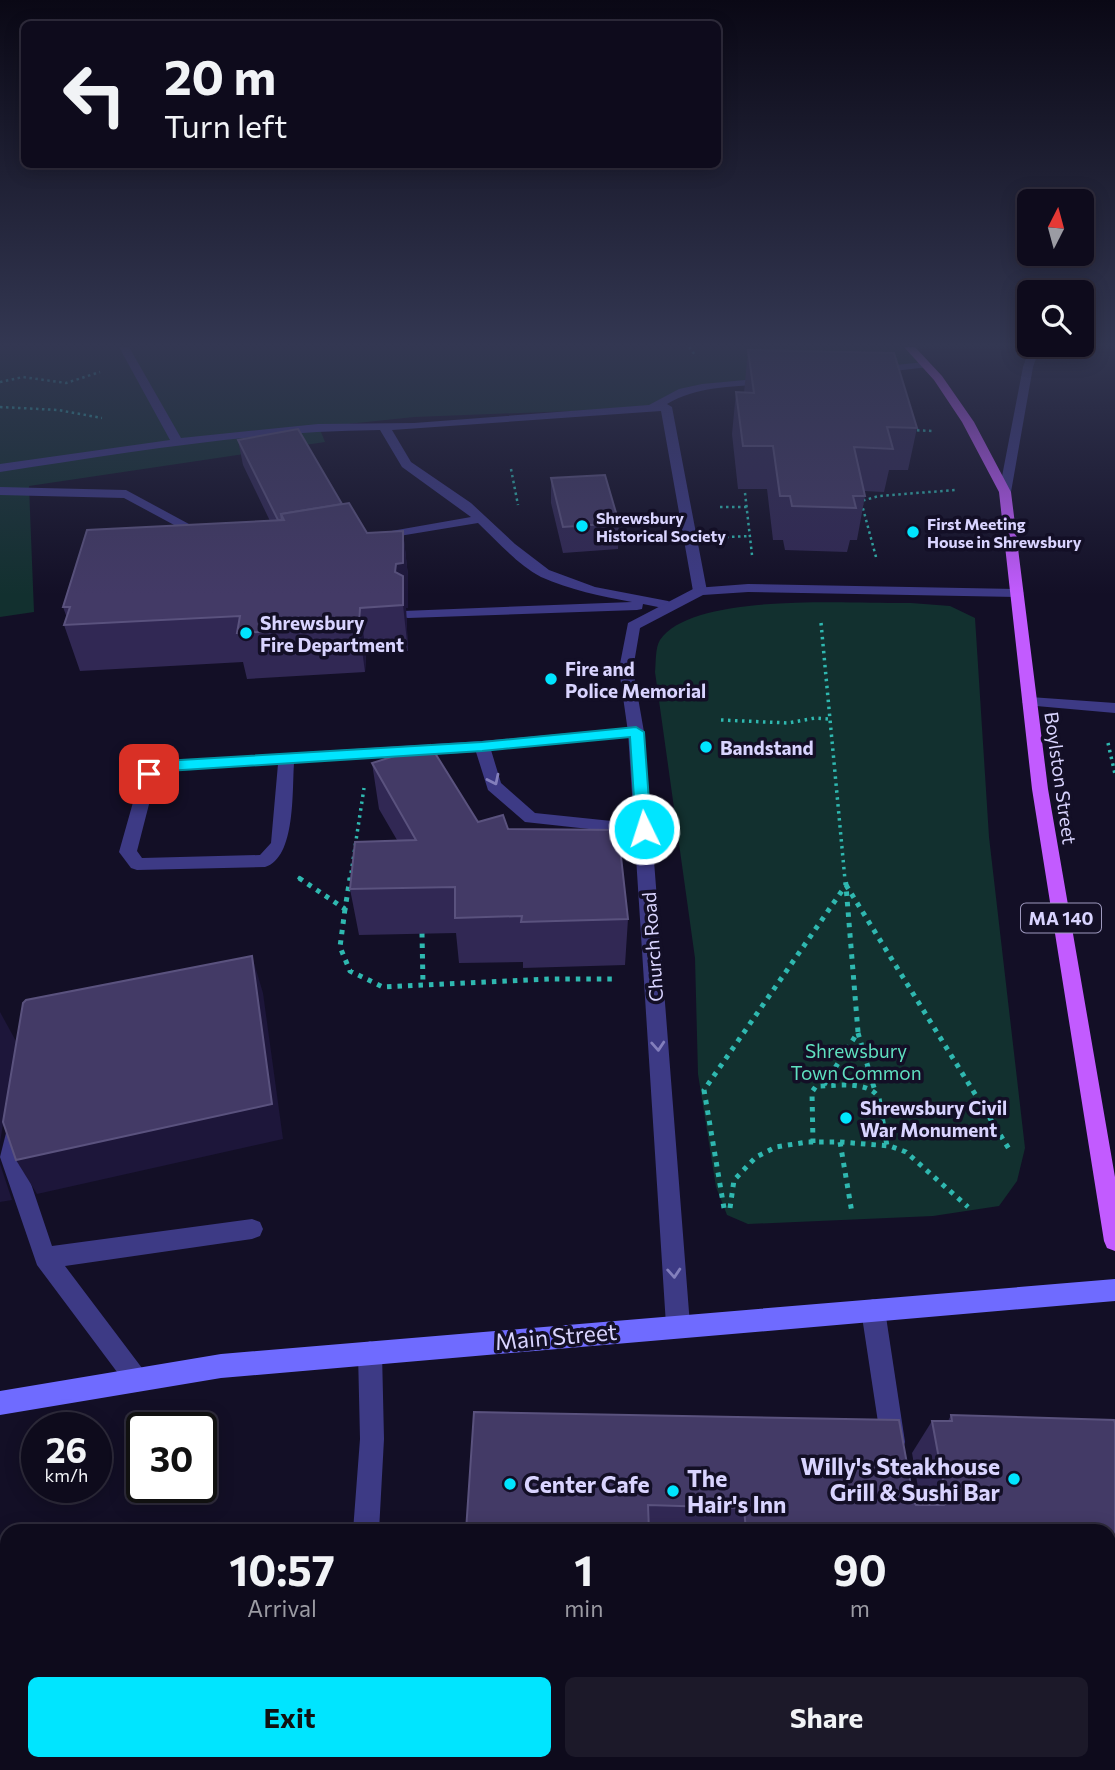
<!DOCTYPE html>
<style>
:root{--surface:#0e0b1c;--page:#1c1929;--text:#f1f3f6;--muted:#9b9ba3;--line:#2e2b3b;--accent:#00e5ff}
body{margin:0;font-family:Commissioner,sans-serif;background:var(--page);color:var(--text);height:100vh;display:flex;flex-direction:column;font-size:26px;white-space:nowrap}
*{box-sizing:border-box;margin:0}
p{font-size:23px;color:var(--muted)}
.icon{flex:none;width:38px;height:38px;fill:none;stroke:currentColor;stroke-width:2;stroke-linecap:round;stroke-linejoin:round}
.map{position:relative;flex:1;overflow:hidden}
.side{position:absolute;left:0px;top:1524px;width:1116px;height:247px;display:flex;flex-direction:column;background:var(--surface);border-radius:21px 21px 0 0;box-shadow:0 4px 18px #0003,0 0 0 2px var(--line)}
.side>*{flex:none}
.top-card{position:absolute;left:21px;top:21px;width:700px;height:147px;border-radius:10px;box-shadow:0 4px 18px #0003,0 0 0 2px var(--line);background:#0e0b1c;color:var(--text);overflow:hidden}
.needle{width:46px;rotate:6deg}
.fabs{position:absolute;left:1017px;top:189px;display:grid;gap:14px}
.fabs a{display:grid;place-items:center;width:77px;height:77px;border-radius:10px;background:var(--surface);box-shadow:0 4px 18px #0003,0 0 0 2px var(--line);font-size:35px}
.speed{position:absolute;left:21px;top:1412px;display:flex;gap:14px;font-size:35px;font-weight:700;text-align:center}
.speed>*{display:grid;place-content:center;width:91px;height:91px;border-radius:50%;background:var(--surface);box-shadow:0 4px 18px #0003,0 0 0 2px var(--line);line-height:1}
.speed small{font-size:18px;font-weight:400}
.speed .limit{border:4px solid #111;border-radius:10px;background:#fff;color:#111}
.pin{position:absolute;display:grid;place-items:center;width:60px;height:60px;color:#fff;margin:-30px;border-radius:14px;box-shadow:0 4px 10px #0006}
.me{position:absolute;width:77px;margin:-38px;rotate:356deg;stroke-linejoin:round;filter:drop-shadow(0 0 5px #0008)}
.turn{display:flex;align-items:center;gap:24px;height:147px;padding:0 28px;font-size:32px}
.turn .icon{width:91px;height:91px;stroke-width:2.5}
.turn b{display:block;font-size:49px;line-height:60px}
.eta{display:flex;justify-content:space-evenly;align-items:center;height:119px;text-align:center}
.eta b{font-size:42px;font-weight:700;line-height:49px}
.action{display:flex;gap:14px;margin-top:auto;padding:14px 28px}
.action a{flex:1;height:80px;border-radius:10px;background:var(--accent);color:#111;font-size:28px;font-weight:700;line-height:80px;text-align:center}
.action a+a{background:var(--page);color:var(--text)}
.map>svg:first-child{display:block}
.green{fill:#12302f}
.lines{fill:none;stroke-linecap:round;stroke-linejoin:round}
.path-far2{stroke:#2fb8b0;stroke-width:2.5;stroke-dasharray:2.5 3.5;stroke-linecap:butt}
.path-far1{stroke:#2fb8b0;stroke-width:3.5;stroke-dasharray:2.5 4.5;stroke-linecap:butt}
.path{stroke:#2fb8b0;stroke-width:5;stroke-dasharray:4.5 6;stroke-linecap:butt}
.service{fill:#3d3a85;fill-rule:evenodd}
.minor{fill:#3d3a85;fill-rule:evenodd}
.tertiary{fill:#3d3a85;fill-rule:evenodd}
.secondary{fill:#6f6bff;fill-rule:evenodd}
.primary{fill:#c25bff;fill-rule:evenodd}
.wall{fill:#312854}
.shaded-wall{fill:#1d163a}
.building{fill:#433a66;stroke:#5a527e;stroke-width:2}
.oneway{stroke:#837fbc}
.route{fill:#00e5ff;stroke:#0095a6;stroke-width:2}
.poi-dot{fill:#00e5ff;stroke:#130f26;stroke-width:2.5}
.labels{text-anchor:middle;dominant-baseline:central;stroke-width:7;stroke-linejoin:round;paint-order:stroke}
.far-poi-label{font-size:16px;font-weight:bold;fill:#d9d4ff;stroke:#130f26;text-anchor:start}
.shield{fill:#130f26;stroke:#9e99be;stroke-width:2}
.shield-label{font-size:18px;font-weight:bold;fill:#d9d4ff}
.poi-label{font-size:19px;font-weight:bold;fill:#d9d4ff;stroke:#130f26;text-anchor:start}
.street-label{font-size:19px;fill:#d9d4ff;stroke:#130f26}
.park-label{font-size:19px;fill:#5fe0c0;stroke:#130f26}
.near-street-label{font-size:23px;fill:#d9d4ff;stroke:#130f26}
.near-poi-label{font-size:23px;font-weight:bold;fill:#d9d4ff;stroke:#130f26;text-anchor:start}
</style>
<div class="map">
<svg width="1115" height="1770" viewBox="0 0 1115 1770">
<rect width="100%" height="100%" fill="#130f26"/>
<g class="green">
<polygon points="0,347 907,347 925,365 702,387 652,408 414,417 319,427 325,442 29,486 34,612 0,617"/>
<path d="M911,603L950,606L975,618L989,837L1025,1148L1017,1181L999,1206L933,1216L748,1224L727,1215L716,1187L698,1074L695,958L655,672C656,663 655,648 660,640C693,591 855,604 911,603Z"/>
</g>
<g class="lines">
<g class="path-far2">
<polyline points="689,347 695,355"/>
<polyline points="0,382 23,377 66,383 100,372"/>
<polyline points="0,407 58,410 102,418"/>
<polyline points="911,430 933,431"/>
<polyline points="511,469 518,505"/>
<polyline points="745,493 752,555"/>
<polyline points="720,507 747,507"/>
<polyline points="726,537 750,536"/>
<polyline points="876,557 861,501 879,496 955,490"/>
</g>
<g class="path-far1">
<polyline points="821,623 845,880"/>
<polyline points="721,720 788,723 815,718 829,719"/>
<polyline points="1108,743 1115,774"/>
<polyline points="298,877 302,880"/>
<polyline points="350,880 364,788"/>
</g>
<g class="path">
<polyline points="299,878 345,909 350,878"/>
<polyline points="846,885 1009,1149"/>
<polyline points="345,909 340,947 350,971 383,987 550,979 617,979"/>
<polyline points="422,933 423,985"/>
<polyline points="858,1033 875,1091"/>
<polyline points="824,1085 858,1032 846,886"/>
<polyline points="840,1142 890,1146 906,1152 968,1207"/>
<path d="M813,1143L812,1092L816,1086C835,1086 869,1080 879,1098L887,1146"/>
<polyline points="724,1208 704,1090 846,885 845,878"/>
<polyline points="730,1208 734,1180 756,1157 776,1147 807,1142 840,1142 852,1213"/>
</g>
<g class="service">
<path d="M119,347H129L181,438L318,424L414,423L649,405L679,389L702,384L768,378L773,381L768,384C734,387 697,386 667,404L672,407L707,591L700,595L693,591L661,411L392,430L411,462L471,503L515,544L549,570L595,587L668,601L675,605L668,609L643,604L642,609L637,610L408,618L403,617V611L632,602C601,596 570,590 541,577C518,565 497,541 478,523L375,540V534L380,533L471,517L402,467L380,430C253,431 126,453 0,472V464L170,440Z"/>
<polygon points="925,362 929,363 929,367 876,373 871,370 876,367"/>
<polygon points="0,487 126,490 213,537 212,540 202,540 124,498 0,495"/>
<polygon points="1030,697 1115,703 1115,713 1025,705 1022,702"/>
<path d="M636,727L641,728L644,732L641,736L491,750L501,783L535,813L650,825L652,829L650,833L644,835L525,822L488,790L476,752L294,763C292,790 296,858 265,867L137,870L131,868L119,852L141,774L143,770L164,761L482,741ZM278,764L271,843L260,855L142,858L137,851L156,777L167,771Z"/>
<polygon points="16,1118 23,1121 26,1127 22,1157 52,1246 252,1219 260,1222 263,1229 260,1236 252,1239 65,1266 145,1372 149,1380 145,1388 137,1392 129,1388 37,1265 0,1157 9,1121"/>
<polygon points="873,1299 881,1302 885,1310 905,1442 902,1451 893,1454 884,1451 881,1442 861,1310 865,1302"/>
<polygon points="370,1341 378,1345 382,1353 384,1439 379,1531 353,1531 360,1439 358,1353 362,1345"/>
<polygon points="7,1645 7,1673 0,1675 0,1647"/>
<polygon points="1115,1718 1115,1746 1110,1747 1110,1719"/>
<rect x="342" y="1764" width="30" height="6"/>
</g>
<polygon class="minor" points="748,584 1017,589 1024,593 1017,597 748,592 703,595 640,628 633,669 644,732 690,1325 686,1333 678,1336 670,1333 666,1325 628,732 619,669 628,623 695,588"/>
<polygon class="tertiary" points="1030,347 1040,347 1033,367 1011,492 1005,496 999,492 1023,367"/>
<polygon class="secondary" points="1115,1279 1115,1301 221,1378 0,1415 0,1391 221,1354"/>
<polygon class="primary" points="904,347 915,347 942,376 974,422 1011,492 1048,789 1115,1177 1115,1251 1107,1248 1104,1241 1032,789 999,492 962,422 934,380"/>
</g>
<g class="wall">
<polygon points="748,350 917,428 908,470 889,470 884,492 864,491 865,496 857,540 850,540 847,552 785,550 783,540 773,540 767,489 738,489 732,434 736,392 744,393"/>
<polygon points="238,440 342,504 367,533 403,531 408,576 408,608 406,608 408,651 366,653 365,672 247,679 243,662 80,671 64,625 67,618 63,607 270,521 243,465"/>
<polygon points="551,478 619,523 618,549 563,553 551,503"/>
<polygon points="372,763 478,822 508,829 628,919 625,965 523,968 523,962 459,963 456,933 359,935 350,889 397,840 379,809"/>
<polygon points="474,1412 914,1502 916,1505 921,1505 912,1453 932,1421 948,1421 951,1415 1115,1423 1115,1674 1110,1673 1110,1531 466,1531"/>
</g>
<g class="shaded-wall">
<polygon points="403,531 408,576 408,608 406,608 408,651 403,605 395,572"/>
<polygon points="360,608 366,653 365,672 359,627"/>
<polygon points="252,956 263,993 283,1139 37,1194 16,1160"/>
<polygon points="0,1012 17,1043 0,1142"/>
<polygon points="0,1164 12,1200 0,1202"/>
</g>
<g class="building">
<polygon points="748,350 894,353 917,428 887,427 893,449 854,447 865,496 853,496 856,508 792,506 790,496 780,496 773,446 743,446 736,392 754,393"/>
<polygon points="298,429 342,504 281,514 282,520 278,520 238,440"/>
<polygon points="605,475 619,523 563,527 551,478"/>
<polygon points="349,503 367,533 403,531 403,563 396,564 395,572 403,576 403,605 360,608 359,627 237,633 240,616 64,625 70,607 63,607 87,530 284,520 281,514"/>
<polygon points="430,745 478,822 503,815 508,829 618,830 628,919 521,922 522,916 455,918 455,887 350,889 355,842 416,840 372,763"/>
<polygon points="252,956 272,1104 16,1160 3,1122 23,1003 26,1000"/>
<polygon points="474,1412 899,1420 914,1502 916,1505 944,1505 947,1502 932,1421 952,1421 951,1415 1114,1420 1115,1423 1115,1650 1110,1649 1110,1531 746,1531 744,1508 648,1505 649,1531 466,1531"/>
<polygon points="247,1765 247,1770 222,1770"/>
</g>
<defs><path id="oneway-chevron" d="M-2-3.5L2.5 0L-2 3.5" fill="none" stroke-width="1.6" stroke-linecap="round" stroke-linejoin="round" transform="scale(1.75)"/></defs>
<g class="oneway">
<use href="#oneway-chevron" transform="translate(494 780) rotate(64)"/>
<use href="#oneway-chevron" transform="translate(658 1046) rotate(86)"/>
<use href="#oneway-chevron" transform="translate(674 1273) rotate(86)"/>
</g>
<linearGradient id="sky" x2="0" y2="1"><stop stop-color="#0a0815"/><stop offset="0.58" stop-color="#333752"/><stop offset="1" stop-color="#333752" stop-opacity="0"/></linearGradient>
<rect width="1115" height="595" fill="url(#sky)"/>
<polygon class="route" points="636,727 644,732 651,829 644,834 636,829 630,737 482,751 167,771 149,779 142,774 164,761 482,742"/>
<g class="poi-dot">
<circle cx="582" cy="526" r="7"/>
<circle cx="913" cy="532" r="7"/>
<circle cx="246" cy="633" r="7"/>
<circle cx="551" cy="679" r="7"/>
<circle cx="706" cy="747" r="7"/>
<circle cx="846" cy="1118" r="7"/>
<circle cx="1014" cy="1479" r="7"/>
<circle cx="510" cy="1484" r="7"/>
<circle cx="673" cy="1491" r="7"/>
</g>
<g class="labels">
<g class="far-poi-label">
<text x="596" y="517">Shrewsbury<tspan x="596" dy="18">Historical Society</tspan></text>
<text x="927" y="523">First Meeting<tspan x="927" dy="18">House in Shrewsbury</tspan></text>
</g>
<rect class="shield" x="1021" y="903.5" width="80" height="29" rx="5"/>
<g class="shield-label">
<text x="1061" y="918">MA 140</text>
</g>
<g class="poi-label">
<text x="260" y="622">Shrewsbury<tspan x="260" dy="22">Fire Department</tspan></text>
<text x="565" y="668">Fire and<tspan x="565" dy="22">Police Memorial</tspan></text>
<text x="720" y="747">Bandstand</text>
<text x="860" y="1107">Shrewsbury Civil<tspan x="860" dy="22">War Monument</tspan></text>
</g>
<g class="street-label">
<text transform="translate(1061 778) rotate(82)">Boylston Street</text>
<text transform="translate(652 947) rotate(-94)">Church Road</text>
</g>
<g class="park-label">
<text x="856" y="1050">Shrewsbury<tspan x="856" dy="22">Town Common</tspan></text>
</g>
<g class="near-street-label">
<text transform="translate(556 1336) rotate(-5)">Main Street</text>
</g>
<g class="near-poi-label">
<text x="1000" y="1466" text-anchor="end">Willy's Steakhouse<tspan x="1000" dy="26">Grill &amp; Sushi Bar</tspan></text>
<text x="687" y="1478">The<tspan x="687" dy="26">Hair's Inn</tspan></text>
<text x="524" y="1484">Center Cafe</text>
</g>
</g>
</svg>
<div class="fabs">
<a><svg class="needle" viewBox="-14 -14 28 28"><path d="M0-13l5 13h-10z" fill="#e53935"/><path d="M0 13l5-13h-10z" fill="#9b9ba3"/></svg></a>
<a><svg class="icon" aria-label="search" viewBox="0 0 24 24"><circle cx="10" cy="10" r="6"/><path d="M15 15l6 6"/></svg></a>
</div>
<div class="speed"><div>26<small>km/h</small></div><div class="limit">30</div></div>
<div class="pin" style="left:149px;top:774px;background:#d93025"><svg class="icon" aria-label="arrive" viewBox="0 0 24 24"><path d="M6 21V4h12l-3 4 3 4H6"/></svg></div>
<svg class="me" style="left:644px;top:829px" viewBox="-20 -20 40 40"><circle r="17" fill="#00e5ff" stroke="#fff" stroke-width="3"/><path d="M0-11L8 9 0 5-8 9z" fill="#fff"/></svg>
<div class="top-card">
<div class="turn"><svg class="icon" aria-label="left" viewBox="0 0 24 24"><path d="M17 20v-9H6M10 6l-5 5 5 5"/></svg><div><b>20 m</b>Turn left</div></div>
</div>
<section class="side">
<div class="eta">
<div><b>10:57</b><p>Arrival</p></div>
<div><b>1</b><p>min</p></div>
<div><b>90</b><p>m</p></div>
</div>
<div class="action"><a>Exit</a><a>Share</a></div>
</section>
</div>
